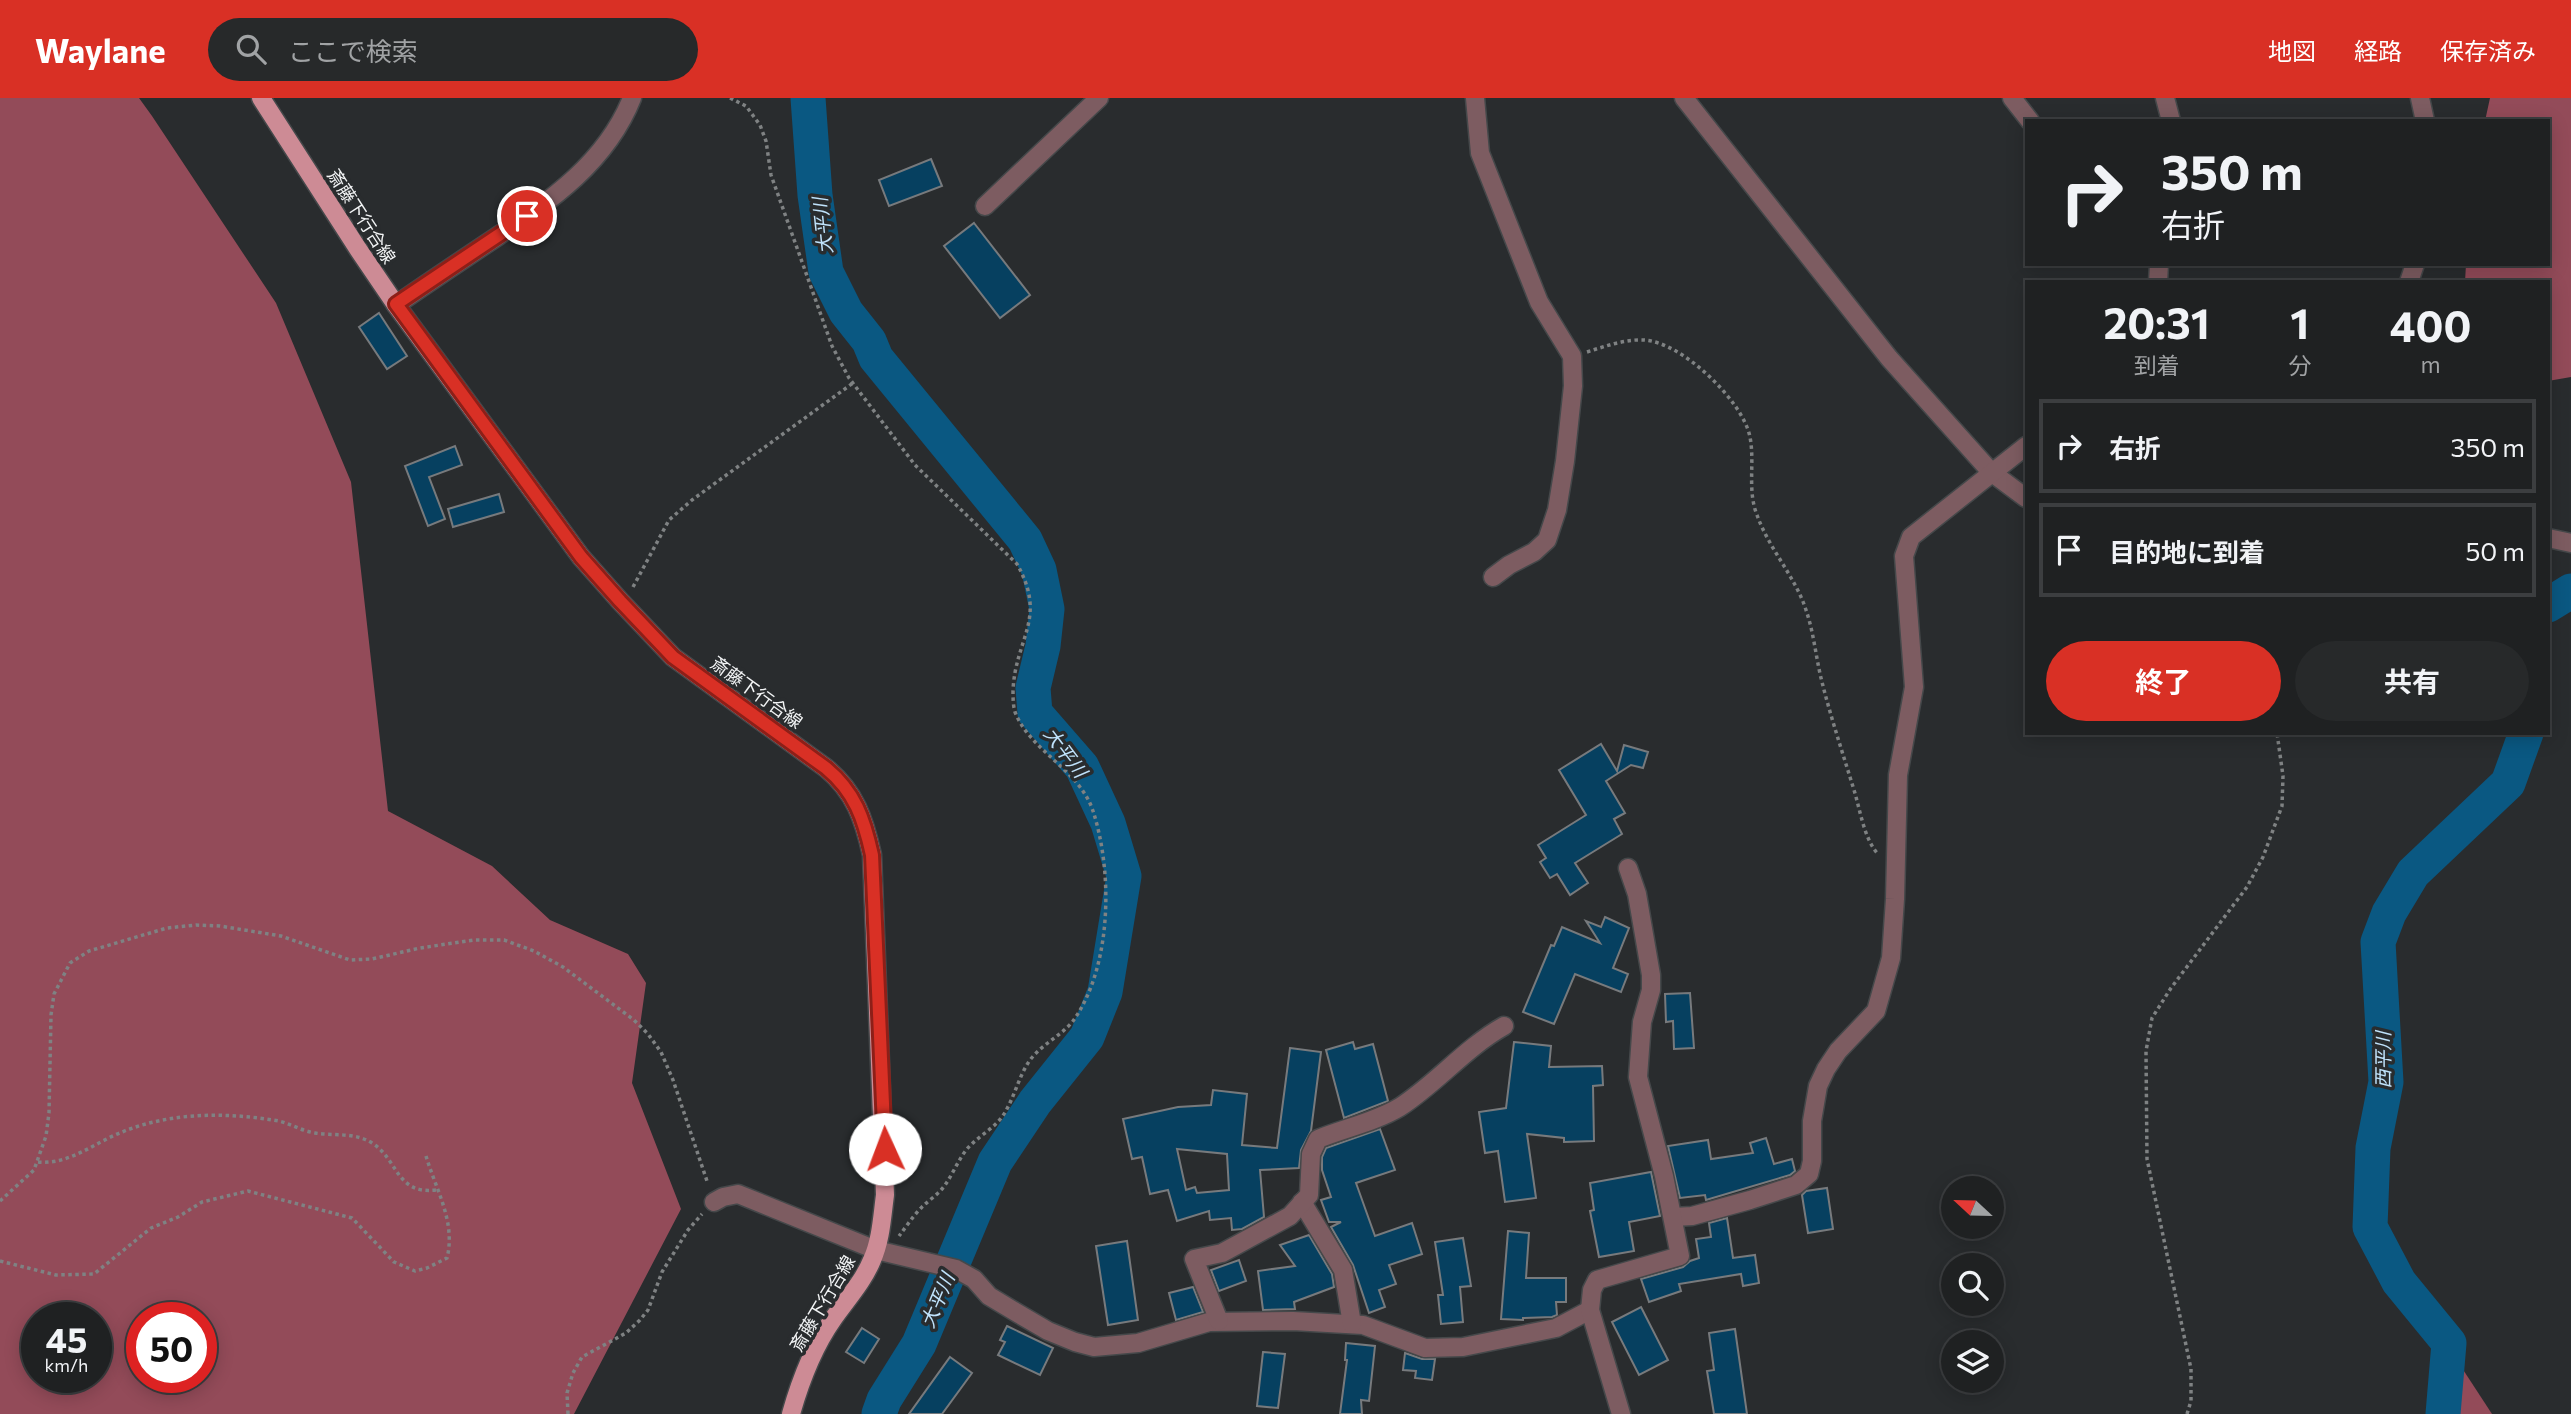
<!DOCTYPE html>
<html lang="ja">
<meta charset="utf-8">
<style>
:root{--surface:#1f2122;--page:#27292a;--text:#f1f3f6;--muted:#a1a3a5;--line:#3c3e40;--accent:#d93025}
body{margin:0;font-family:Commissioner,"Noto Sans JP",sans-serif;background:var(--page);color:var(--text);height:100vh;display:flex;flex-direction:column;font-size:26px;white-space:nowrap}
*{box-sizing:border-box;margin:0}
p{font-size:23px;color:var(--muted)}
.icon{flex:none;width:38px;height:38px;fill:none;stroke:currentColor;stroke-width:2;stroke-linecap:round;stroke-linejoin:round}
.map{position:relative;flex:1;overflow:hidden}
.panel{position:absolute;left:2025px;top:182px;width:525px;height:455px;display:flex;flex-direction:column;background:var(--surface);border-radius:0px;box-shadow:0 4px 18px #0003,0 0 0 2px var(--line)}
.panel>*{flex:none}
.banner{position:absolute;left:2025px;top:21px;width:525px;height:147px;border-radius:0px;box-shadow:0 4px 18px #0003,0 0 0 2px var(--line);background:#1f2122;color:var(--text);overflow:hidden}
.needle{width:46px;rotate:292deg}
.controls{position:absolute;left:1941px;top:1078px;display:grid;gap:14px}
.controls a{display:grid;place-items:center;width:63px;height:63px;border-radius:50%;background:var(--surface);box-shadow:0 4px 18px #0003,0 0 0 2px var(--line);font-size:35px}
.speed{position:absolute;left:21px;top:1204px;display:flex;gap:14px;font-size:35px;font-weight:700;text-align:center}
.speed>*{display:grid;place-content:center;width:91px;height:91px;border-radius:50%;background:var(--surface);box-shadow:0 4px 18px #0003,0 0 0 2px var(--line);line-height:1}
.speed small{font-size:18px;font-weight:400}
.speed .limit{border:10px solid #d22;background:#fff;color:#111}
.pin{position:absolute;display:grid;place-items:center;width:60px;height:60px;color:#fff;margin:-30px;border:4px solid #fff;border-radius:50%;box-shadow:0 2px 7px #0007}
.me{position:absolute;width:77px;margin:-38px;rotate:358deg;stroke-linejoin:round;filter:drop-shadow(0 0 5px #0008)}
.turn{display:flex;align-items:center;gap:24px;height:147px;padding:0 21px;font-size:32px}
.turn .icon{width:91px;height:91px;stroke-width:2.5}
.turn b{display:block;font-size:49px;line-height:60px}
.eta{display:flex;justify-content:space-evenly;align-items:center;height:119px;text-align:center}
.eta b{font-size:42px;font-weight:700;line-height:49px}
.cta{display:flex;gap:14px;margin-top:auto;padding:14px 21px}
.cta a{flex:1;height:80px;border-radius:42px;background:var(--accent);color:#fff;font-size:28px;font-weight:700;line-height:80px;text-align:center}
.cta a+a{background:var(--page);color:var(--text)}
ul{padding:0;list-style:none}
li{display:flex;align-items:center;gap:21px;height:94px;margin:0 14px 10px;padding:0 7px;border:4px solid var(--line);border-radius:0px}
li div{flex:1}
li b{display:block;font-size:26px}
li em{font-style:normal}
header{display:flex;align-items:center;gap:42px;box-sizing:border-box;height:98px;padding:0 35px;background:var(--accent);color:#fff}
header strong{font-size:33px}
nav{display:flex;gap:38px;margin-inline-start:auto;font-size:24px}
.search{width:490px;height:63px;background:var(--page);display:flex;align-items:center;gap:18px;box-sizing:border-box;padding:0 24px;border-radius:38px;color:var(--muted);font-size:26px}
.map>svg:first-child{display:block}
.forest{fill:#934b59;fill-rule:evenodd}
.lines{fill:none;stroke-linecap:round;stroke-linejoin:round}
.river{stroke:#0a5882;stroke-width:35}
.building{fill:#064060;stroke:#777a7d;stroke-width:2;fill-rule:evenodd}
.minor-casing{stroke:#45484a;stroke-width:21}
.major-casing{stroke:#45484a;stroke-width:21}
.path{stroke:#7f8283;stroke-width:3.5;stroke-dasharray:3.5 3.5;stroke-linecap:butt}
.minor{stroke:#7d5c61;stroke-width:18}
.major{stroke:#cd8b95;stroke-width:18}
.route-casing{stroke:#8d1f18;stroke-width:18}
.route{stroke:#d93025;stroke-width:12}
.labels{text-anchor:middle;dominant-baseline:central;stroke-width:7;stroke-linejoin:round;paint-order:stroke}
.street-label{font-size:18px;fill:#f3f5f6;stroke:#292c2e}
.water-label{font-size:19px;font-style:italic;fill:#c0e3fc;stroke:#292c2e}
</style>
<header>
<strong>Waylane</strong>
<div class="search"><svg class="icon" aria-label="search" viewBox="0 0 24 24"><circle cx="10" cy="10" r="6"/><path d="M15 15l6 6"/></svg>ここで検索</div>
<nav><a>地図</a><a>経路</a><a>保存済み</a></nav>
</header>
<div class="map">
<svg width="2571" height="1316" viewBox="0 0 2571 1316">
<rect width="100%" height="100%" fill="#292c2e"/>
<g class="forest">
<path d="M0,0H139L152,18L276,205L351,384L388,713L492,768L550,822L628,856L646,885L632,985L681,1111L574,1316H0ZM37,1220H96V1279H37ZM142,1220H201V1279H142Z"/>
<polygon points="2490,0 2571,0 2571,279 2548,283 2548,184 2465,184 2466,166 2548,166 2548,23 2485,23"/>
<polygon points="2460,1267 2492,1316 2447,1316 2441,1280"/>
</g>
<g class="lines">
<g class="river">
<polyline points="808,0 815,97 826,174 846,214 869,243 876,260 1025,442 1039,472 1047,511 1043,548 1033,590 1035,615 1082,669 1108,725 1124,778 1105,894 1087,939 1035,1004 995,1064 919,1246 884,1302 879,1316"/>
<polyline points="2548,507 2571,493"/>
<polyline points="2443,1316 2449,1245 2399,1184 2370,1129 2373,1050 2386,984 2378,844 2389,815 2413,775 2508,685 2526,635"/>
</g>
</g>
<g class="building">
<polygon points="931,61 942,88 889,108 879,82"/>
<polygon points="974,125 1030,197 1000,220 944,148"/>
<polygon points="379,215 407,258 387,271 359,229"/>
<polygon points="455,348 462,367 429,379 445,421 428,428 405,368"/>
<polygon points="499,396 504,414 453,429 448,411"/>
<polygon points="1601,646 1617,673 1624,647 1648,654 1643,670 1631,667 1606,683 1625,715 1614,721 1622,736 1575,765 1588,785 1570,797 1557,776 1550,780 1540,764 1546,760 1538,747 1586,717 1559,672"/>
<polygon points="1605,819 1629,830 1613,870 1628,876 1621,894 1575,876 1554,926 1523,914 1551,847 1554,848 1562,829 1600,845 1586,823 1601,829"/>
<polygon points="1690,895 1694,950 1674,951 1673,923 1666,924 1665,896"/>
<polygon points="1353,944 1355,951 1373,946 1388,1003 1344,1020 1326,952"/>
<polygon points="1514,944 1551,948 1549,969 1602,968 1603,987 1593,988 1594,1043 1564,1044 1564,1040 1527,1036 1536,1100 1505,1104 1498,1053 1485,1055 1479,1014 1506,1010"/>
<path d="M1290,950L1321,954L1311,1033L1301,1052L1299,1070L1260,1072L1264,1119L1242,1131L1232,1132L1231,1120L1210,1122L1209,1113L1177,1123L1168,1092L1150,1096L1142,1059L1132,1061L1123,1021L1178,1009L1211,1007L1213,992L1247,996L1242,1047L1277,1050ZM1177,1051L1227,1056L1229,1092L1197,1095L1195,1089L1186,1092Z"/>
<polygon points="1380,1031 1395,1072 1356,1085 1375,1138 1412,1125 1422,1156 1389,1167 1396,1186 1379,1192 1385,1209 1369,1215 1353,1167 1331,1129 1341,1124 1329,1124 1321,1102 1331,1099 1322,1072 1322,1059 1326,1050"/>
<polygon points="1766,1040 1774,1066 1792,1061 1795,1073 1790,1077 1706,1102 1705,1097 1680,1100 1668,1048 1708,1042 1711,1061 1753,1055 1750,1045"/>
<polygon points="1651,1074 1660,1118 1629,1124 1634,1153 1599,1159 1590,1113 1594,1112 1590,1085"/>
<polygon points="1827,1090 1833,1131 1808,1135 1802,1097 1806,1093"/>
<polygon points="1727,1120 1733,1160 1755,1157 1759,1185 1743,1188 1741,1176 1679,1186 1681,1193 1649,1204 1641,1181 1683,1169 1690,1163 1699,1160 1696,1141 1711,1139 1709,1125"/>
<polygon points="1508,1133 1529,1135 1526,1180 1566,1180 1566,1204 1556,1204 1557,1217 1552,1219 1523,1220 1523,1222 1501,1221"/>
<polygon points="1309,1137 1332,1176 1334,1189 1294,1204 1295,1211 1263,1212 1258,1173 1295,1168 1280,1147"/>
<polygon points="1463,1140 1471,1188 1460,1189 1463,1224 1441,1226 1438,1197 1443,1197 1435,1144"/>
<polygon points="1127,1143 1138,1222 1108,1227 1096,1148"/>
<polygon points="1239,1162 1246,1183 1219,1193 1211,1172"/>
<polygon points="1193,1189 1203,1214 1176,1222 1169,1195"/>
<polygon points="1641,1209 1668,1262 1639,1277 1612,1224"/>
<polygon points="1007,1228 1053,1250 1040,1277 998,1257 1005,1244 1000,1242"/>
<polygon points="862,1230 879,1241 864,1265 846,1254"/>
<polygon points="1735,1231 1747,1316 1714,1316 1707,1273 1714,1272 1709,1235"/>
<polygon points="1346,1245 1375,1248 1369,1303 1361,1302 1362,1316 1340,1316 1347,1262 1345,1262"/>
<polygon points="1263,1254 1285,1256 1278,1310 1257,1308"/>
<polygon points="1405,1255 1422,1261 1435,1261 1432,1282 1415,1280 1416,1273 1403,1272"/>
<polygon points="950,1259 972,1275 942,1316 909,1316"/>
</g>
<g class="lines">
<defs>
<g id="minor">
<polyline points="1475,0 1480,55 1539,204 1572,258 1573,288 1565,363 1557,412 1547,442 1534,454 1509,467 1493,479"/>
<polyline points="1684,0 1889,260 1991,374 2026,400"/>
<polyline points="2012,0 2030,23"/>
<polyline points="2165,0 2171,23"/>
<polyline points="2420,0 2425,23"/>
<polyline points="985,108 1099,0"/>
<polyline points="2158,184 2159,166"/>
<polyline points="2409,184 2415,166"/>
<path d="M396,207C429,184 462,162 495,140C551,102 606,65 632,0"/>
<polyline points="2548,440 2571,445"/>
<polyline points="714,1104 723,1099 738,1096 876,1152 956,1171 974,1181 989,1198 1019,1216 1048,1233 1075,1244 1094,1249 1138,1245 1209,1224 1293,1223 1363,1227 1425,1250 1463,1249 1556,1230 1590,1212"/>
<polyline points="1302,1104 1343,1172 1352,1226"/>
<polyline points="1673,1119 1692,1118 1750,1102 1796,1087 1809,1076 1812,1063 1812,1023 1818,988 1826,971 1838,953 1876,913 1891,860 1895,801 1898,677 1914,589 1904,458 1911,439 2026,348"/>
<path d="M1219,1223L1194,1161L1222,1155L1290,1118L1309,1097L1311,1056L1318,1041C1345,1030 1375,1024 1400,1009C1437,985 1465,950 1504,928"/>
<polyline points="1621,1316 1590,1212 1592,1192 1597,1182 1680,1158 1664,1078 1638,979 1642,924 1651,892 1651,877 1637,796 1628,770"/>
</g>
<path id="major" d="M261,0L358,151L396,207L581,459L620,503L673,559L826,670C855,694 864,721 872,757L885,1097C882,1119 881,1142 872,1162C863,1184 847,1201 833,1221C814,1248 800,1284 791,1316"/>
</defs>
<use href="#minor" class="minor-casing"/>
<use href="#major" class="major-casing"/>
<g class="path">
<path d="M730,0L746,8L760,27L766,43L771,77L832,248L849,280L915,367L1017,466C1048,521 1015,540 1013,593C1013,600 1013,607 1015,614C1030,653 1079,671 1093,713C1113,774 1112,869 1073,923C1061,938 1042,946 1030,962C1018,979 1014,1002 1002,1019C992,1032 977,1039 967,1051C958,1062 953,1076 945,1087C939,1096 929,1102 922,1109C913,1118 906,1129 899,1138"/>
<path d="M1587,254C1606,248 1625,241 1644,242C1682,244 1743,303 1750,339C1755,365 1747,392 1757,417C1769,451 1795,478 1806,512C1814,535 1816,561 1822,584C1831,620 1843,656 1854,692C1860,711 1864,741 1878,756"/>
<polyline points="633,489 669,422 692,402 853,285"/>
<path d="M38,1064C69,1067 94,1045 122,1034C171,1014 227,1014 279,1023C291,1026 302,1033 315,1035C333,1038 355,1034 372,1045C398,1061 396,1097 436,1092"/>
<polyline points="0,1103 34,1072 46,1038 49,1015 51,917 54,896 70,865 89,853 167,830 196,827 220,828 281,838 350,862 372,861 420,850 474,842 504,842 534,853 563,869 634,922 648,936 661,954 673,982 708,1086"/>
<path d="M0,1163L56,1177L94,1176L151,1130L178,1119L202,1104L248,1093L352,1120L394,1164L415,1173L427,1170L447,1160C456,1124 436,1092 426,1058"/>
<polyline points="568,1316 567,1295 573,1275 582,1259 626,1235 640,1222 648,1212 662,1174 688,1132 702,1116"/>
<polyline points="2187,1316 2191,1303 2191,1271 2147,1061 2146,953 2152,920 2171,890 2247,789 2263,759 2282,708 2283,678 2277,635"/>
</g>
<use href="#minor" class="minor"/>
<use href="#major" class="major"/>
</g>
<g class="lines">
<defs>
<path id="route" d="M527,118L396,206L581,459L620,503L673,559L826,670C855,694 864,721 872,757L885,1051"/>
</defs>
<use href="#route" class="route-casing"/>
<use href="#route" class="route"/>
</g>
<g class="labels">
<g class="street-label">
<text transform="translate(362 118) rotate(57)">斎藤下行合線</text>
<text transform="translate(757 594) rotate(36)">斎藤下行合線</text>
<text transform="translate(822 1205) rotate(-59)">斎藤下行合線</text>
</g>
<g class="water-label">
<text transform="translate(822 128) rotate(-96)">大平川</text>
<text transform="translate(1066 654) rotate(53)">大平川</text>
<text transform="translate(2382 962) rotate(-90)">西平川</text>
<text transform="translate(937 1202) rotate(-67)">大平川</text>
</g>
</g>
</svg>
<div class="controls">
<a><svg class="needle" viewBox="-14 -14 28 28"><path d="M0-13l5 13h-10z" fill="#e53935"/><path d="M0 13l5-13h-10z" fill="#a1a3a5"/></svg></a>
<a><svg class="icon" aria-label="search" viewBox="0 0 24 24"><circle cx="10" cy="10" r="6"/><path d="M15 15l6 6"/></svg></a>
<a><svg class="icon" aria-label="layers" viewBox="0 0 24 24"><path d="M12 4l9 5-9 5-9-5zM3 14l9 5 9-5"/></svg></a>
</div>
<div class="speed"><div>45<small>km/h</small></div><div class="limit">50</div></div>
<div class="pin" style="left:527px;top:118px;background:#d93025"><svg class="icon" aria-label="arrive" viewBox="0 0 24 24"><path d="M6 21V4h12l-3 4 3 4H6"/></svg></div>
<svg class="me" style="left:885px;top:1051px" viewBox="-20 -20 40 40"><circle r="19" fill="#fff"/><path d="M0-13L10 11 0 6-10 11z" fill="#d93025"/></svg>
<div class="banner">
<div class="turn"><svg class="icon" aria-label="right" viewBox="0 0 24 24"><path d="M7 20v-9h11M14 6l5 5-5 5"/></svg><div><b>350 m</b>右折</div></div>
</div>
<section class="panel">
<div class="eta">
<div><b>20:31</b><p>到着</p></div>
<div><b>1</b><p>分</p></div>
<div><b>400</b><p>m</p></div>
</div>
<ul>
<li><svg class="icon" aria-label="right" viewBox="0 0 24 24"><path d="M7 20v-9h11M14 6l5 5-5 5"/></svg><div><b>右折</b></div><em>350 m</em></li>
<li><svg class="icon" aria-label="arrive" viewBox="0 0 24 24"><path d="M6 21V4h12l-3 4 3 4H6"/></svg><div><b>目的地に到着</b></div><em>50 m</em></li>
</ul>
<div class="cta"><a>終了</a><a>共有</a></div>
</section>
</div>
